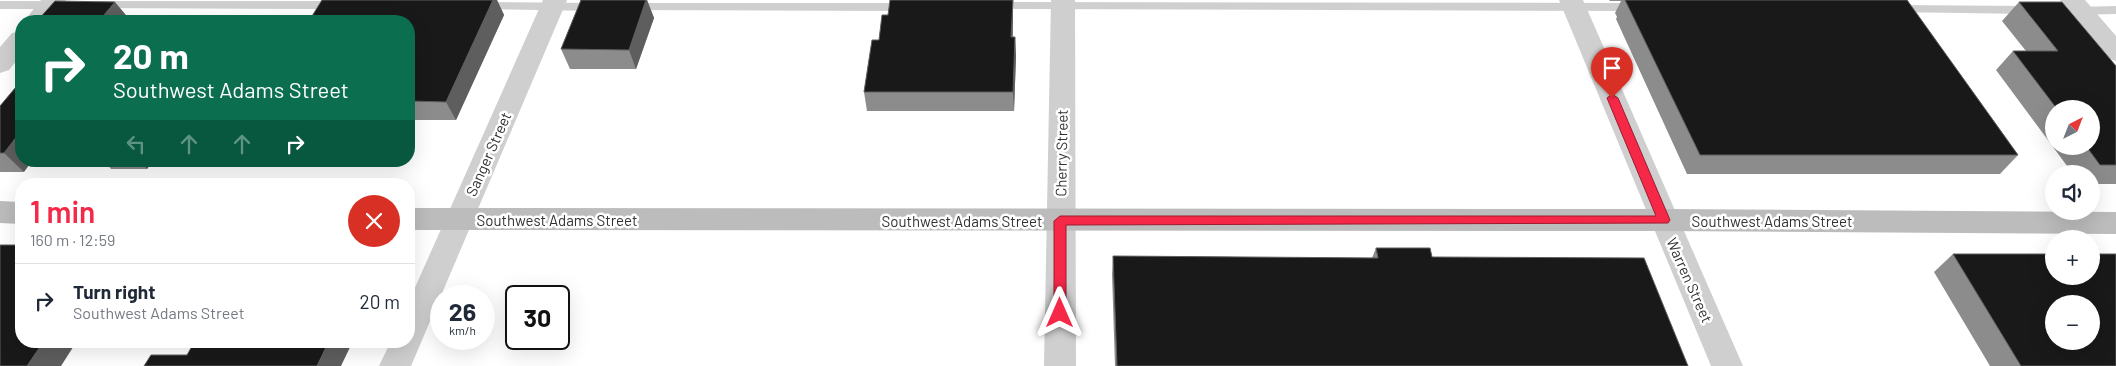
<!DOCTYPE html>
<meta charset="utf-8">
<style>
:root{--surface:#fff;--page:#f6f6f7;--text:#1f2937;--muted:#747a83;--line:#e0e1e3;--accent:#f52848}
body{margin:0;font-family:Barlow,sans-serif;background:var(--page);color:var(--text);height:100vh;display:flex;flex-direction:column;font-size:19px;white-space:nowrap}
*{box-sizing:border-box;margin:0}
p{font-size:16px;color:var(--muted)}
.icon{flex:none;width:28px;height:28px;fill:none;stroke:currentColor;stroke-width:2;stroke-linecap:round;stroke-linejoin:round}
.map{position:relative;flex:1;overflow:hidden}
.panel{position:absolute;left:15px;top:178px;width:400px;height:170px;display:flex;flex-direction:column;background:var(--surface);border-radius:20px;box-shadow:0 5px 20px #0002}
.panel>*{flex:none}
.top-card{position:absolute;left:15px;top:15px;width:400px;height:152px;border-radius:20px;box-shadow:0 5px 20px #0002;background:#0b6e4f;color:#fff;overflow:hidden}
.needle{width:32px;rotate:42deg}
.controls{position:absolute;left:2045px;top:100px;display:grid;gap:10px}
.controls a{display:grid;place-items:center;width:55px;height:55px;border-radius:50%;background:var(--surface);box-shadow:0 5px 20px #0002;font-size:25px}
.speed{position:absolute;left:430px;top:285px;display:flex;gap:10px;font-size:25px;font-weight:700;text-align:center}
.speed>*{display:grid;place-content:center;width:65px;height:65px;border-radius:50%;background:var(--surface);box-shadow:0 5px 20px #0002;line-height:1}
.speed small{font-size:12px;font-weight:400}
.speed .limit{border:2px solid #111;border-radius:8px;background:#fff;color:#111}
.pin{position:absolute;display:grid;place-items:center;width:42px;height:42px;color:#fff;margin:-51px -21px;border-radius:50% 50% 50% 0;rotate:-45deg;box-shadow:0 0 5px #0007}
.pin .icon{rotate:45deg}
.me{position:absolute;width:55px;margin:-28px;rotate:0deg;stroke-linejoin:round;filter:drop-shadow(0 0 4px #0008)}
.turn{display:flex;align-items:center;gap:18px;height:105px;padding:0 15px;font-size:22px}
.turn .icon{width:65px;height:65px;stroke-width:2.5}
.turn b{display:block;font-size:35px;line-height:42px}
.lanes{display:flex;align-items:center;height:48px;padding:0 15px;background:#0003;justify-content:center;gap:25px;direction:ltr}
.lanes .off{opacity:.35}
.round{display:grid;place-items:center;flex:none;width:52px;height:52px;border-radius:26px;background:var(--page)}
.summary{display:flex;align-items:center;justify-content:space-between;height:85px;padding:0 15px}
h1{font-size:30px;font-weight:600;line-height:38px;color:var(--accent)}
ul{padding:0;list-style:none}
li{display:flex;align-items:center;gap:15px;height:75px;padding:0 15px;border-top:1px solid var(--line)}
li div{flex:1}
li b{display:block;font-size:19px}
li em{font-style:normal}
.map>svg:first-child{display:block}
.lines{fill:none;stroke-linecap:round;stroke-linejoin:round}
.lane{fill:#cfcfcf;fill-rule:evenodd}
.street{fill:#cfcfcf;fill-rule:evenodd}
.secondary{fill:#bcbcbc;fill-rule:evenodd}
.wall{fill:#8c8c8c;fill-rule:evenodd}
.shaded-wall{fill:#5e5e5e}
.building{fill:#191919;stroke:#5e5e5e;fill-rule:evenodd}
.route{fill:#f52848;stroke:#9f1a2f}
.labels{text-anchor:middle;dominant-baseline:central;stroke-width:5;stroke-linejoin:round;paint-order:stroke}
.street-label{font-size:15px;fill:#323232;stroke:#fff}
</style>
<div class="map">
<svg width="2116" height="366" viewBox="0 0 2116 366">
<rect width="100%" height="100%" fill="#fff"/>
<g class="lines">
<g class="lane">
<polygon points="0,1 54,1 60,5 54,9 0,9"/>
<polygon points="101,1 337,1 343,5 337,9 97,8 95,5 97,2"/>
<polygon points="481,2 597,3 603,7 597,11 477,9 475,6"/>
<polygon points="996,2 1637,3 1643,7 1637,11 992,9 990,6"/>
<polygon points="631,3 907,3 913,7 907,11 627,10 625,7 627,4"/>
<polygon points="1896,5 2029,6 2035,10 2029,14 1892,12 1890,9"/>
<polygon points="2116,6 2116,14 2076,15 2070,11 2076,7"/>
</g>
<g class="street">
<polygon points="41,0 66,0 49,21 24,21"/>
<polygon points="543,0 567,0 411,366 379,366 391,341 409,341 409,301"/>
<polygon points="1051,0 1075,0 1076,366 1044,366"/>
<polygon points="1559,0 1583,0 1743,366 1711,366"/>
<polygon points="2060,0 2085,0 2116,36 2116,61 2107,58"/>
<polygon points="21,31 21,55 9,70 0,73 0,47 12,33"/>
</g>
<g class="secondary">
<polygon points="0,201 21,202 21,224 0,223"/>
<polygon points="409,208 1664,209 2116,212 2116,234 1664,231 409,230"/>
</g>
</g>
<g class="wall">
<polygon points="322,0 497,0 504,15 456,120 409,120 409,21"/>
<polygon points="581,0 647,0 654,18 636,69 570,69 561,49"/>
<polygon points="1609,0 1907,0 2018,155 2000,174 1687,174 1616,19 1617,17 1615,13 1621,1 1610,1"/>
<path d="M2019,2L2116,66V184H2091V174H2073L1996,70L2013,51H2026L2002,21ZM2054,109H2091V146H2054Z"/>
<polygon points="888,15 1013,18 1013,37 1015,37 1016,56 1014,111 867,111 864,92 879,40"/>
<polygon points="21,40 21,52 16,46"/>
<polygon points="0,106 24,172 0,172"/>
<polygon points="104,161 153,161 147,169 111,169"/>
<polygon points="1376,248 1432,257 1688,366 1115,366 1112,274 1113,256 1372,258"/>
<polygon points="1953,254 2116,366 1990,366 1934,272"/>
</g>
<g class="shaded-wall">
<polygon points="493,0 497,0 504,15 456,120 446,102"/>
<polygon points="646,0 647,0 654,18 636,69 629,50"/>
<polygon points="1013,0 1013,18 1012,56 1011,37"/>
<polygon points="115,2 131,21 99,21"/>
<polygon points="1015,37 1016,56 1014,111 1013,92"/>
<polygon points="21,131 21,161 32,161 24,172 4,153"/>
<polygon points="140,161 153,161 147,169"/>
<polygon points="44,341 77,341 61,366 27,366"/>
<polygon points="329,341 353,341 341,366 317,366"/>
</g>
<g class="building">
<polygon points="322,0 493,0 446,102 409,101 409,21 309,21"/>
<polygon points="581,0 646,0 629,50 561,49"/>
<polygon points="890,0 1013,0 1011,37 1015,37 1013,92 864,92 872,40 879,40 882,15 888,15"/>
<polygon points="1625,0 1907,0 2018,155 1700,155"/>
<polygon points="55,1 115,2 99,21 37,21"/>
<polygon points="2019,2 2062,2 2116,66 2116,165 2100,165 2086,146 2091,146 2091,109 2057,109 2013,51 2058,51"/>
<polygon points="21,40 21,46 16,46"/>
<polygon points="21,81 21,131 4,153 0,153 0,106"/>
<polygon points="0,245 21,245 21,341 44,341 27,366 0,366"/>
<polygon points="1376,248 1430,248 1432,257 1644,258 1688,366 1117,366 1113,256 1378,258"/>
<path d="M1953,254H2054V276H2091V254H2116V366H2021ZM2054,304H2091V341H2054Z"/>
<polygon points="195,341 329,341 317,366 144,366 151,355 187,355"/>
</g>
<polygon class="route" points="1612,94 1618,98 1670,220 1668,223 1066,225 1066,313 1064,316 1060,318 1056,316 1054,313 1054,221 1060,216 1656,216 1607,98"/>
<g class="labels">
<g class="street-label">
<text transform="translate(1061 153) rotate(-89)">Cherry Street</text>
<text transform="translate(488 154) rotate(-66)">Sanger Street</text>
<text x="557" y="220">Southwest Adams Street</text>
<text x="962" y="221">Southwest Adams Street</text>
<text x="1772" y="221">Southwest Adams Street</text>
<text transform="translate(1690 280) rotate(66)">Warren Street</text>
</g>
</g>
</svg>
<div class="controls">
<a><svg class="needle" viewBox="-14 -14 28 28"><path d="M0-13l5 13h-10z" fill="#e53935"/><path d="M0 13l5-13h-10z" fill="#747a83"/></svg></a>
<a><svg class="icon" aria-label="sound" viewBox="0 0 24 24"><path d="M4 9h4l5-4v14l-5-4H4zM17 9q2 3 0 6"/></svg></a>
<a>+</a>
<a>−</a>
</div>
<div class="speed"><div>26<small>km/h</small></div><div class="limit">30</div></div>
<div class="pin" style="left:1612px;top:98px;background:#d93025"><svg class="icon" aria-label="arrive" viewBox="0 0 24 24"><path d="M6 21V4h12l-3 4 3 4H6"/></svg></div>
<svg class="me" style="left:1060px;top:313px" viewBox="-20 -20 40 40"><path d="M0-17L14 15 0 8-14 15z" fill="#f52848" stroke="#fff" stroke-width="4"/></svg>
<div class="top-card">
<div class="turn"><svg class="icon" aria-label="right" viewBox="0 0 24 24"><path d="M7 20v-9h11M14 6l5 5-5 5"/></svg><div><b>20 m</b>Southwest Adams Street</div></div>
<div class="lanes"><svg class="icon off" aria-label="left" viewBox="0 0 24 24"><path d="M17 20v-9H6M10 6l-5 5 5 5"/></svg><svg class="icon off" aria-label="ahead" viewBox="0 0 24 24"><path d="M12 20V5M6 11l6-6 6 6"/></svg><svg class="icon off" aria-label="ahead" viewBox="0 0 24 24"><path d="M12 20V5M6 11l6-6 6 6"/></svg><svg class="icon" aria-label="right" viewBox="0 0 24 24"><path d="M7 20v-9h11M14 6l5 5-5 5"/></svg></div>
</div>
<section class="panel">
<div class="summary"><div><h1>1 min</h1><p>160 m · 12:59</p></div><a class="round" style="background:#d93025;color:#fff"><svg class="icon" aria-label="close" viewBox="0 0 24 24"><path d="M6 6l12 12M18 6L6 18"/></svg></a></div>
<ul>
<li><svg class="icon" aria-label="right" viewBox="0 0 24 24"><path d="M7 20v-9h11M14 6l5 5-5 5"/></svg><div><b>Turn right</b><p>Southwest Adams Street</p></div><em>20 m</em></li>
</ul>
</section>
</div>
